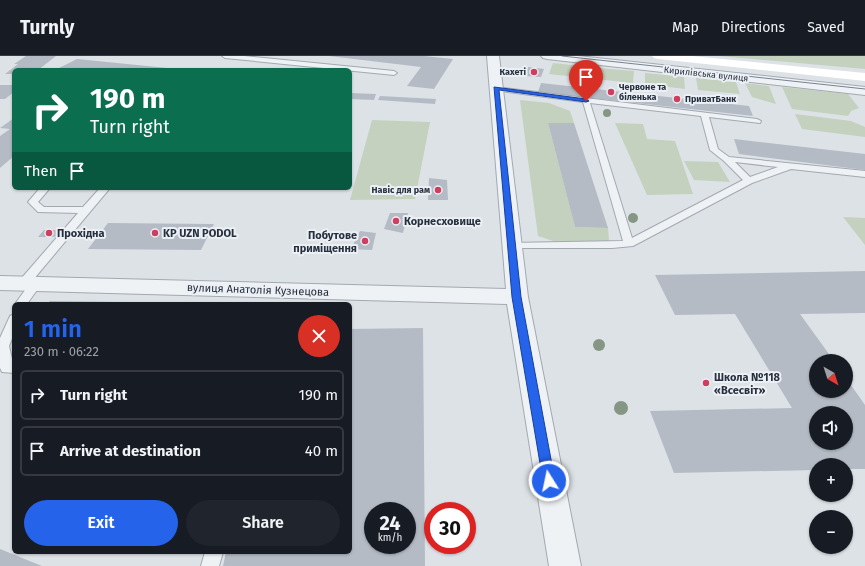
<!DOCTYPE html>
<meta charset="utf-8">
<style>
:root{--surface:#171b24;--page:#20242c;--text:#f1f3f6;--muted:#9ea1a6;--line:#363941;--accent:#2563eb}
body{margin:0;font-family:"Fira Sans",sans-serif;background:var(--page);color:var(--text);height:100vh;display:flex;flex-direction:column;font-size:15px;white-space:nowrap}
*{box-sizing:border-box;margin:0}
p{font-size:13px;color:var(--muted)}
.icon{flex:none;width:22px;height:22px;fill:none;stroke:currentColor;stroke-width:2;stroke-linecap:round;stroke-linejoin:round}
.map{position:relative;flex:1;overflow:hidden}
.sheet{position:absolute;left:12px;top:246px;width:340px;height:252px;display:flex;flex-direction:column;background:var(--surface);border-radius:6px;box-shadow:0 1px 3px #0004}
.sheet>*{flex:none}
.banner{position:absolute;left:12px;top:12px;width:340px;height:122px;border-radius:6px;box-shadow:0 1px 3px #0004;background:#0b6e4f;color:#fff;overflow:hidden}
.needle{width:26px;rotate:141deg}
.buttons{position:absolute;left:809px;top:298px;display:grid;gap:8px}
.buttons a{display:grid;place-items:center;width:44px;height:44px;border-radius:50%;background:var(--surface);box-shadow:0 1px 3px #0004;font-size:20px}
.speed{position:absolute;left:364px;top:446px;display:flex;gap:8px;font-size:20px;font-weight:700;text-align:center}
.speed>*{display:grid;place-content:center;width:52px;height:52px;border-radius:50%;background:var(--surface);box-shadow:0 1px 3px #0004;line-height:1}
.speed small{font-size:10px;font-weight:400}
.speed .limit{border:6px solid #d22;background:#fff;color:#111}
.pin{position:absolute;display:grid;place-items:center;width:34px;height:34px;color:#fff;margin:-41px -17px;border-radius:50% 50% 50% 0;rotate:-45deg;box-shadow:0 0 4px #0007}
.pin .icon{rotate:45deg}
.me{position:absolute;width:44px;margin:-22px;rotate:350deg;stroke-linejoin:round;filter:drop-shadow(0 0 3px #0008)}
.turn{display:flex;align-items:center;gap:14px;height:84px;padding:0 12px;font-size:18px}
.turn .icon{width:52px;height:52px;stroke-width:2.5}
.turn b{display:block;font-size:28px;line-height:34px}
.then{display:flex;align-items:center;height:38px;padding:0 12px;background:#0003;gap:8px;font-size:15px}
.round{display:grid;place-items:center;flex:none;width:42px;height:42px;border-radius:21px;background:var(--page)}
.overview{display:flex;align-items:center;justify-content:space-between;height:68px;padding:0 12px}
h1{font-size:24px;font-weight:600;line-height:30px;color:var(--accent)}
.button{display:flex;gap:8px;margin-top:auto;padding:8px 12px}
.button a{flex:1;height:46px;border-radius:24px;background:var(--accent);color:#fff;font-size:16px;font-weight:600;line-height:46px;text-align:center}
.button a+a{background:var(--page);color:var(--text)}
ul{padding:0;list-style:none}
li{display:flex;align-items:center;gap:12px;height:50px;margin:0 8px 6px;padding:0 4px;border:2px solid var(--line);border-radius:6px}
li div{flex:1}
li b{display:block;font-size:15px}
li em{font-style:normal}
header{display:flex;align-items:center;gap:24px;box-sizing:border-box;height:56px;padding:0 20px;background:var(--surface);border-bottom:1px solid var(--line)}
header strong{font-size:19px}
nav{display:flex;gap:22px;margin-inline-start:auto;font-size:14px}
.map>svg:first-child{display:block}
.green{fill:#c4d1be}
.building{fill:#b4bbc4;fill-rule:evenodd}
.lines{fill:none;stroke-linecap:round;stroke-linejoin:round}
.service-casing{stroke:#a2a9b1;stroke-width:2}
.minor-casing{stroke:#a2a9b1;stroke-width:2}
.service{fill:#eff2f5;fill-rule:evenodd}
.minor{fill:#eff2f5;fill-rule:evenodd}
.secondary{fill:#fff;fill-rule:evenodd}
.tram{stroke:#768291;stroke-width:1}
.tree{fill:#859784}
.route{fill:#2563eb;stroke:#184099}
.poi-dot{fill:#d03e5f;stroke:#ecf0f5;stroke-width:1.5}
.labels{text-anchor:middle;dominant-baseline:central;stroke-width:4;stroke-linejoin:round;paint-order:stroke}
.far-poi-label{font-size:9px;font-weight:bold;fill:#26303e;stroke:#ecf0f5;text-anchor:end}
.far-street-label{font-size:9px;fill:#26303e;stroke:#ecf0f5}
.poi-label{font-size:11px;font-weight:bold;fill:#26303e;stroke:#ecf0f5;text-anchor:start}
.street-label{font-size:11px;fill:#26303e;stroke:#ecf0f5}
</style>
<header>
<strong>Turnly</strong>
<nav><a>Map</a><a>Directions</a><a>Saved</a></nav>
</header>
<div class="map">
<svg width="865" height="510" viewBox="0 0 865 510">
<rect width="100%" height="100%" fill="#dde2e7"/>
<g class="green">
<polygon points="719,0 865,0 865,13"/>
<polygon points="553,7 589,11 586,22 549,18"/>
<polygon points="597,12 634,15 633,27 595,23"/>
<polygon points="645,17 684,21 685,33 645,28"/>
<polygon points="696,22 736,26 740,38 698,34"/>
<polygon points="745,27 769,30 776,48 752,41"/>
<polygon points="782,31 848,38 859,52 851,55 848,60 792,53"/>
<polygon points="520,44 549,47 570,55 574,67 548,67 575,171 608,172 609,185 553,185 538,180"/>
<polygon points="795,58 851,65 865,71 865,81 802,73"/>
<polygon points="372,64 430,66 415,143 350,144"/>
<polygon points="615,67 643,68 647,83 675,85 693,138 647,139"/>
<polygon points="684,105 718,106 730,126 694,124"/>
<polygon points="843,161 865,162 865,189"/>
</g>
<g class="building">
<polygon points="26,0 56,0 38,14 14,14 14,18 5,18 18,8 14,8"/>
<polygon points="329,0 424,0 453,3 434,33 407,30 421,11"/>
<polygon points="77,3 177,13 177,14 55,14"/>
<polygon points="528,11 544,13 541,21 525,20"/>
<polygon points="541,27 749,50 753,60 538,36"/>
<polygon points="0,29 14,29 14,36 5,43 0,43"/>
<polygon points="350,37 376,38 374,44 350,43"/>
<polygon points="380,40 436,43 435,48 378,44"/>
<polygon points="14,62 14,100 0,112 0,80 10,73 0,72"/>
<polygon points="548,67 574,67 608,172 575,171"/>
<polygon points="734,83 865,98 865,114 739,98"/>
<polygon points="429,122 447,124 448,144 428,144"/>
<polygon points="390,157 408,157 403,177 384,173"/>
<polygon points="108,167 214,168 201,194 88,193"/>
<polygon points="44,174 61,174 55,181 38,181"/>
<polygon points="360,175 376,177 372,194 351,193"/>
<path d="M865,215V257L800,258L834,305H816V335H846V322L865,349V413H846V409H816V414L674,417L650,355L792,352L735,258L675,259L655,219ZM816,357H846V387H816Z"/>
<polygon points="50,245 187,247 187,248 47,248"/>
<path d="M423,272L425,510H223L226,496H350V273ZM373,455H407V489H373Z"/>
<polygon points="0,493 42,510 0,510"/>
</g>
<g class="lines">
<defs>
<g id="service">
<polygon points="222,0 244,0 394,15 397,17 394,19 225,2"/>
<path d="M496,31L757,63L761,65L760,67L709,61L718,93L729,101L865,115V121L791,113L752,127L633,190L612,192H511L507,191L506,189L507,187L623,185L583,46L494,34L493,33ZM590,47L701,60L710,94L724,105L743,124L632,182ZM735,106L778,111L750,121Z"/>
<polygon points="40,132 50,132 38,146 44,151 83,151 100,132 110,132 33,224 40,224 42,227 27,248 15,248 28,230 20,230 18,227 20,224 78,157 38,156 28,146"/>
<polygon points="14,258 14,278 9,290 13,307 14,307 14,317 2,316 0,312 0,282 10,260"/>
<polygon points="205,496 223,496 219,510 201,510"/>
</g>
<g id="minor">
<polygon points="487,0 499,0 528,241 581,510 549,510 507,248 0,234 0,220 506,233"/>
<polygon points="541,0 578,0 865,31 865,39 547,3 543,2"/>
</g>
</defs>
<use href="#service" class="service-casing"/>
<use href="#minor" class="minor-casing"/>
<use href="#service" class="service"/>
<use href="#minor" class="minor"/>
<polygon class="secondary" points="652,0 692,0 865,17 865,25 658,3 654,2"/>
<polyline class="tram" points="562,0 865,33"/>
</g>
<g class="tree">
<circle cx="607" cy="57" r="4"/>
<circle cx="633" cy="162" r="5"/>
<circle cx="599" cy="289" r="6"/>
<circle cx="621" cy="352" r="7"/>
</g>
<polygon class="route" points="494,31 586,43 589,45 586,46 499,34 521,241 555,425 553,429 549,431 545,429 543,425 512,241"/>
<g class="poi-dot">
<circle cx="534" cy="16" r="4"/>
<circle cx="611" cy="36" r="4"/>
<circle cx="677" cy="43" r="4"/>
<circle cx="438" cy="134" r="4"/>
<circle cx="396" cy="165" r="4"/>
<circle cx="49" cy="177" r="4"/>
<circle cx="155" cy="177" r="4"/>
<circle cx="365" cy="185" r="4"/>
<circle cx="706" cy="327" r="4"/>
</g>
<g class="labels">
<g class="far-poi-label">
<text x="526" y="16">Кахеті</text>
<text x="619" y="31" text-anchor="start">Червоне та<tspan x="619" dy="10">біленька</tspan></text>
<text x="685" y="43" text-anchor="start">ПриватБанк</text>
<text x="430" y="134">Навіс для рам</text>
</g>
<g class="far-street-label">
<text transform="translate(706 18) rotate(6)">Кирилівська вулиця</text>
</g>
<g class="poi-label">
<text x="404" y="165">Корнесховище</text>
<text x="57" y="177">Прохідна</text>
<text x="163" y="177">KP UZN PODOL</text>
<text x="357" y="179" text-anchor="end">Побутове<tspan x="357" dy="13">приміщення</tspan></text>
<text x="714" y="321">Школа №118<tspan x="714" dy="13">«Всесвіт»</tspan></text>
</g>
<g class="street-label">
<text transform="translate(258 234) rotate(2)">вулиця Анатолія Кузнецова</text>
</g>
</g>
</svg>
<div class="buttons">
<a><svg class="needle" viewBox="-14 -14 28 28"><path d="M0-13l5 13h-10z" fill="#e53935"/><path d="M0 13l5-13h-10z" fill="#9ea1a6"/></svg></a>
<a><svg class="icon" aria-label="sound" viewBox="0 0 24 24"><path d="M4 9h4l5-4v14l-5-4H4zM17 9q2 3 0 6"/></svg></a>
<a>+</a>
<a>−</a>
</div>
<div class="speed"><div>24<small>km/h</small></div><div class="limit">30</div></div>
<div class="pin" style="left:586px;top:45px;background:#d93025"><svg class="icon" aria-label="arrive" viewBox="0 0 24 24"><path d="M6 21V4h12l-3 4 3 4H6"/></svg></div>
<svg class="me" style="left:549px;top:425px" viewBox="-20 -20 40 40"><circle r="17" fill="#2563eb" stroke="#fff" stroke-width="3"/><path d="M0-11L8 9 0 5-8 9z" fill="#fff"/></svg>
<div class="banner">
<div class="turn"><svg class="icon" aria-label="right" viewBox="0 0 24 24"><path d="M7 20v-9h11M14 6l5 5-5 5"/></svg><div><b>190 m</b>Turn right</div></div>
<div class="then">Then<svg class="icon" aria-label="arrive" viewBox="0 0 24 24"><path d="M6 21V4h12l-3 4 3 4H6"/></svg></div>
</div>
<section class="sheet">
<div class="overview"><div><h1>1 min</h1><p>230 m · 06:22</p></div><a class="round" style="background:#d93025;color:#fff"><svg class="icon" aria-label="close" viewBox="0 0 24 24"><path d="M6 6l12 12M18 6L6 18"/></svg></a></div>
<ul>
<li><svg class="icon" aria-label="right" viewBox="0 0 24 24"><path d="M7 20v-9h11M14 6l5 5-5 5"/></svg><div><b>Turn right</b></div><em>190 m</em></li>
<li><svg class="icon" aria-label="arrive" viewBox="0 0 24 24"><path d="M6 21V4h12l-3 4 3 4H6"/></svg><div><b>Arrive at destination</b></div><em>40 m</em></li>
</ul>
<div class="button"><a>Exit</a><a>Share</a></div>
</section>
</div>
